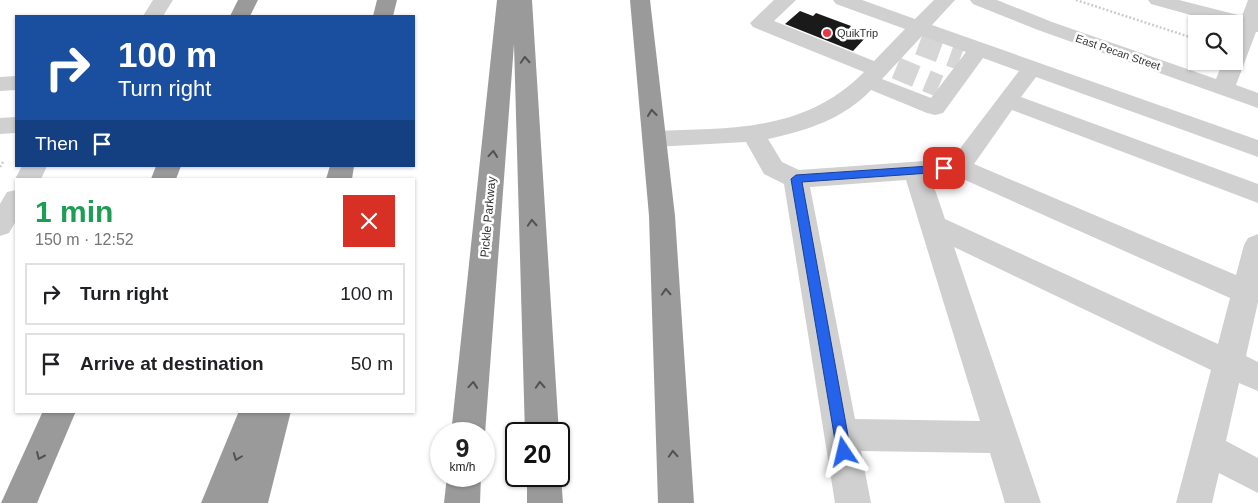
<!DOCTYPE html>
<meta charset="utf-8">
<style>
:root{--surface:#fff;--page:#f6f6f6;--text:#202124;--muted:#757577;--line:#e0e0e0}
body{margin:0;font-family:Helvetica,sans-serif;background:var(--page);color:var(--text);height:100vh;display:flex;flex-direction:column;font-size:19px;white-space:nowrap}
*{box-sizing:border-box;margin:0}
p{font-size:16px;color:var(--muted)}
.icon{flex:none;width:28px;height:28px;fill:none;stroke:currentColor;stroke-width:2;stroke-linecap:round;stroke-linejoin:round}
.map{position:relative;flex:1;overflow:hidden}
.side{position:absolute;left:15px;top:178px;width:400px;height:235px;display:flex;flex-direction:column;background:var(--surface);border-radius:0px;box-shadow:0 1px 4px #0004}
.side>*{flex:none}
.top-card{position:absolute;left:15px;top:15px;width:400px;height:152px;border-radius:0px;box-shadow:0 1px 4px #0004;background:#1a4fa0;color:#fff;overflow:hidden}
.tools{position:absolute;left:1188px;top:15px;display:grid;gap:10px}
.tools a{display:grid;place-items:center;width:55px;height:55px;border-radius:0px;background:var(--surface);box-shadow:0 1px 4px #0004;font-size:25px}
.speed{position:absolute;left:430px;top:422px;display:flex;gap:10px;font-size:25px;font-weight:700;text-align:center}
.speed>*{display:grid;place-content:center;width:65px;height:65px;border-radius:50%;background:var(--surface);box-shadow:0 1px 4px #0004;line-height:1}
.speed small{font-size:12px;font-weight:400}
.speed .limit{border:2px solid #111;border-radius:8px;background:#fff;color:#111}
.pin{position:absolute;display:grid;place-items:center;width:42px;height:42px;color:#fff;margin:-21px;border-radius:10px;box-shadow:0 2px 8px #0006}
.me{position:absolute;width:55px;margin:-28px;rotate:350deg;stroke-linejoin:round;filter:drop-shadow(0 0 4px #0008)}
.turn{display:flex;align-items:center;gap:18px;height:105px;padding:0 20px;font-size:22px}
.turn .icon{width:65px;height:65px;stroke-width:2.5}
.turn b{display:block;font-size:35px;line-height:42px}
.then{display:flex;align-items:center;height:48px;padding:0 20px;background:#0003;gap:10px;font-size:19px}
.round{display:grid;place-items:center;flex:none;width:52px;height:52px;border-radius:0px;background:var(--page)}
.overview{display:flex;align-items:center;justify-content:space-between;height:85px;padding:0 20px}
h1{font-size:30px;font-weight:700;line-height:38px;color:#1e9e55}
ul{padding:0;list-style:none}
li{display:flex;align-items:center;gap:15px;height:62px;margin:0 10px 8px;padding:0 10px;border:2px solid var(--line);border-radius:0px}
li div{flex:1}
li b{display:block;font-size:19px}
li em{font-style:normal}
.map>svg:first-child{display:block}
.building{fill:#1a1a1a}
.lines{fill:none;stroke-linecap:round;stroke-linejoin:round}
.minor-tunnel{stroke:#d6d6d6;stroke-width:22;stroke-dasharray:22 11;stroke-linecap:butt}
.path{stroke:#cdcdcd;stroke-width:2.5;stroke-dasharray:2 2;stroke-linecap:butt}
.minor{fill:#d0d0d0;fill-rule:evenodd}
.highway{fill:#9a9a9a;fill-rule:evenodd}
.oneway{stroke:#525252}
.route{fill:#2563eb;stroke:#184099}
.poi-dot{fill:#e63946;stroke:#fff;stroke-width:2}
.labels{text-anchor:middle;dominant-baseline:central;stroke-width:5;stroke-linejoin:round;paint-order:stroke}
.far-poi-label{font-size:11px;fill:#333;stroke:#fff;text-anchor:start}
.far-street-label{font-size:11px;fill:#333;stroke:#fff}
.street-label{font-size:12px;fill:#333;stroke:#fff}
</style>
<div class="map">
<svg width="1258" height="503" viewBox="0 0 1258 503">
<rect width="100%" height="100%" fill="#fff"/>
<polygon class="building" points="800,11 813,16 816,13 851,26 848,30 866,37 853,51 785,24"/>
<g class="lines">
<g class="minor-tunnel">
<polyline points="919,44 960,59"/>
<polyline points="896,68 939,86"/>
</g>
<g class="path">
<polyline points="1076,0 1196,39"/>
<polyline points="0,167 3,162"/>
</g>
<g class="minor">
<polygon points="153,0 173,0 163,16 143,16"/>
<path d="M774,0H796L774,21L874,61L905,29L836,4L833,0H862L915,19L934,0H955L932,25L1258,140V157L1036,77L1021,97L1258,184V203L1012,110L974,164L1236,275L1244,245L1248,238L1258,234V302L1246,356L1258,362V391L1239,383L1226,441L1258,458V493L1219,473L1212,503H1176L1211,370L954,247L1041,503H1005L990,453L861,451L871,503H835L784,184L764,174L746,142L654,147L646,145L642,139L646,133L654,131C732,128 805,132 864,72L753,27L750,23ZM922,36L966,52L931,98L882,79ZM983,58L1019,71L952,159L799,170L782,162L768,139C805,131 844,119 871,90L927,113L935,115L943,113ZM956,176L1230,298L1218,344L945,219L931,178ZM906,180L980,421L855,419L810,187Z"/>
<polygon points="970,0 997,0 1052,22 1216,79 1223,61 1234,61 1234,36 1237,27 1234,26 1234,24 1223,24 1151,4 1148,0 1179,0 1242,16 1248,0 1258,0 1258,32 1256,32 1236,85 1258,93 1258,108 1038,30 973,4"/>
<polygon points="16,76 16,90 0,91 0,77"/>
<polygon points="16,117 16,133 0,134 0,118"/>
<polygon points="22,166 47,166 41,179 16,179 16,180 15,179"/>
<polygon points="16,190 16,221 9,233 0,236 0,204 7,192"/>
</g>
<g class="highway">
<polygon points="238,0 258,0 250,16 230,16"/>
<polygon points="377,0 397,0 393,16 373,16"/>
<polygon points="497,0 532,0 559,434 525,434 514,44 485,434 484,436 484,434 451,434"/>
<polygon points="630,0 650,0 675,216 694,503 658,503 649,216"/>
<polygon points="156,166 181,166 176,179 151,179"/>
<polygon points="330,166 354,166 352,179 326,179"/>
<polygon points="43,411 76,411 37,503 1,503"/>
<polygon points="239,411 291,411 268,503 201,503"/>
<polygon points="559,470 561,476 563,503 527,503 527,476 559,476"/>
<polygon points="447,476 481,476 480,503 444,503"/>
</g>
</g>
<defs><path id="oneway-chevron" d="M-2-3.5L2.5 0L-2 3.5" fill="none" stroke-width="1.6" stroke-linecap="round" stroke-linejoin="round" transform="scale(1.25)"/></defs>
<g class="oneway">
<use href="#oneway-chevron" transform="translate(525 60) rotate(-93)"/>
<use href="#oneway-chevron" transform="translate(652 113) rotate(-96)"/>
<use href="#oneway-chevron" transform="translate(493 154) rotate(-85)"/>
<use href="#oneway-chevron" transform="translate(532 223) rotate(-93)"/>
<use href="#oneway-chevron" transform="translate(666 292) rotate(-93)"/>
<use href="#oneway-chevron" transform="translate(473 385) rotate(-85)"/>
<use href="#oneway-chevron" transform="translate(540 385) rotate(-93)"/>
<use href="#oneway-chevron" transform="translate(673 454) rotate(-93)"/>
<use href="#oneway-chevron" transform="translate(40 456) rotate(114)"/>
<use href="#oneway-chevron" transform="translate(237 457) rotate(111)"/>
</g>
<polygon class="route" points="944,165 950,168 944,172 802,182 851,452 849,457 844,459 839,457 837,452 791,179 796,175"/>
<circle class="poi-dot" cx="827" cy="33" r="5"/>
<g class="labels">
<g class="far-poi-label">
<text x="837" y="33">QuikTrip</text>
</g>
<g class="far-street-label">
<text transform="translate(1118 52) rotate(19)">East Pecan Street</text>
</g>
<g class="street-label">
<text transform="translate(488 217) rotate(-85)">Pickle Parkway</text>
</g>
</g>
</svg>
<div class="tools">
<a><svg class="icon" aria-label="search" viewBox="0 0 24 24"><circle cx="10" cy="10" r="6"/><path d="M15 15l6 6"/></svg></a>
</div>
<div class="speed"><div>9<small>km/h</small></div><div class="limit">20</div></div>
<div class="pin" style="left:944px;top:168px;background:#d93025"><svg class="icon" aria-label="arrive" viewBox="0 0 24 24"><path d="M6 21V4h12l-3 4 3 4H6"/></svg></div>
<svg class="me" style="left:844px;top:452px" viewBox="-20 -20 40 40"><path d="M0-17L14 15 0 8-14 15z" fill="#2563eb" stroke="#fff" stroke-width="4"/></svg>
<div class="top-card">
<div class="turn"><svg class="icon" aria-label="right" viewBox="0 0 24 24"><path d="M7 20v-9h11M14 6l5 5-5 5"/></svg><div><b>100 m</b>Turn right</div></div>
<div class="then">Then<svg class="icon" aria-label="arrive" viewBox="0 0 24 24"><path d="M6 21V4h12l-3 4 3 4H6"/></svg></div>
</div>
<section class="side">
<div class="overview"><div><h1>1 min</h1><p>150 m · 12:52</p></div><a class="round" style="background:#d93025;color:#fff"><svg class="icon" aria-label="close" viewBox="0 0 24 24"><path d="M6 6l12 12M18 6L6 18"/></svg></a></div>
<ul>
<li><svg class="icon" aria-label="right" viewBox="0 0 24 24"><path d="M7 20v-9h11M14 6l5 5-5 5"/></svg><div><b>Turn right</b></div><em>100 m</em></li>
<li><svg class="icon" aria-label="arrive" viewBox="0 0 24 24"><path d="M6 21V4h12l-3 4 3 4H6"/></svg><div><b>Arrive at destination</b></div><em>50 m</em></li>
</ul>
</section>
</div>
